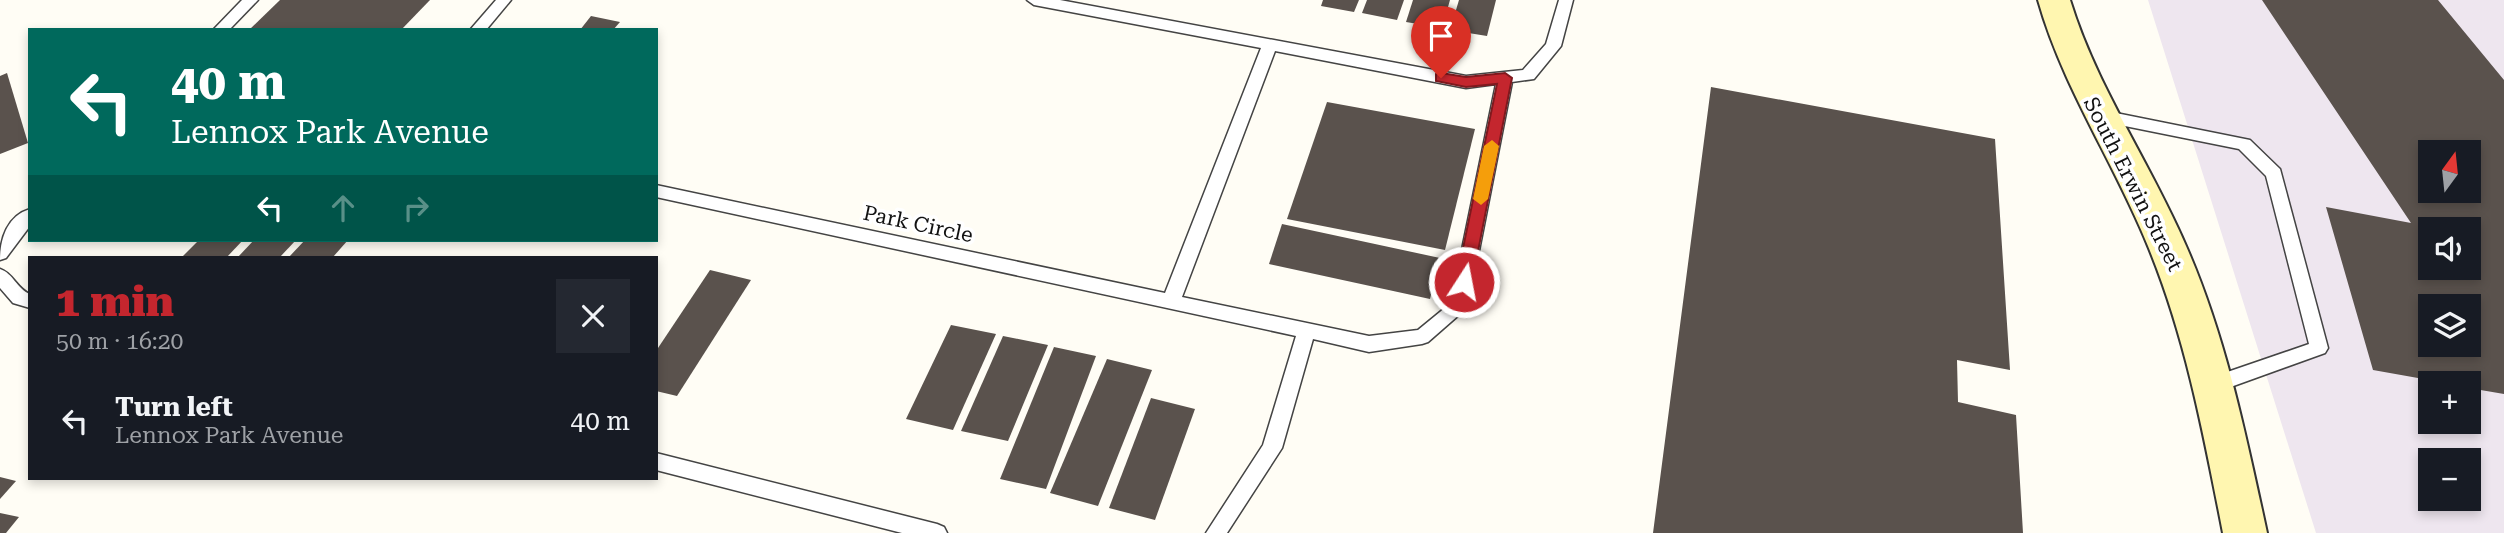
<!DOCTYPE html>
<meta charset="utf-8">
<style>
:root{--surface:#171b24;--page:#242831;--text:#f1f3f6;--muted:#9ea1a6;--accent:#c4262e}
body{margin:0;font-family:"Roboto Serif",serif;background:var(--page);color:var(--text);height:100vh;display:flex;flex-direction:column;font-size:26px;white-space:nowrap}
*{box-sizing:border-box;margin:0}
p{font-size:23px;color:var(--muted)}
.icon{flex:none;width:38px;height:38px;fill:none;stroke:currentColor;stroke-width:2;stroke-linecap:round;stroke-linejoin:round}
.map{position:relative;flex:1;overflow:hidden}
.side{position:absolute;left:28px;top:256px;width:630px;height:224px;display:flex;flex-direction:column;background:var(--surface);border-radius:0px;box-shadow:0 4px 10px #0003}
.side>*{flex:none}
.guide{position:absolute;left:28px;top:28px;width:630px;height:214px;border-radius:0px;box-shadow:0 4px 10px #0003;background:#00695c;color:#fff;overflow:hidden}
.needle{width:46px;rotate:15deg}
.controls{position:absolute;left:2418px;top:140px;display:grid;gap:14px}
.controls a{display:grid;place-items:center;width:63px;height:63px;border-radius:0px;background:var(--surface);box-shadow:0 4px 10px #0003;font-size:35px}
.pin{position:absolute;display:grid;place-items:center;width:60px;height:60px;color:#fff;margin:-72px -30px;border-radius:50% 50% 50% 0;rotate:-45deg;box-shadow:0 0 7px #0007}
.pin .icon{rotate:45deg}
.me{position:absolute;width:77px;margin:-38px;rotate:11deg;stroke-linejoin:round;filter:drop-shadow(0 0 5px #0008)}
.turn{display:flex;align-items:center;gap:24px;height:147px;padding:0 28px;font-size:32px}
.turn .icon{width:91px;height:91px;stroke-width:2.5}
.turn b{display:block;font-size:49px;line-height:60px}
.lanes{display:flex;align-items:center;height:66px;padding:0 28px;background:#0003;justify-content:center;gap:35px;direction:ltr}
.lanes .off{opacity:.35}
.round{display:grid;place-items:center;flex:none;width:74px;height:74px;border-radius:0px;background:var(--page)}
.headline{display:flex;align-items:center;justify-content:space-between;height:119px;padding:0 28px}
h1{font-size:42px;font-weight:800;line-height:52px;color:var(--accent)}
ul{padding:0;list-style:none}
li{display:flex;align-items:center;gap:21px;height:91px;padding:0 28px}
li div{flex:1}
li b{display:block;font-size:26px}
li em{font-style:normal}
.map>svg:first-child{display:block}
.industrial{fill:#eee6ef;fill-rule:evenodd}
.building{fill:#5a524d;fill-rule:evenodd}
.lines{fill:none;stroke-linecap:round;stroke-linejoin:round}
.lane-casing{stroke:#444;stroke-width:3}
.secondary-casing{stroke:#333;stroke-width:4}
.lane{fill:#fff;fill-rule:evenodd}
.secondary{fill:#fff6b0;fill-rule:evenodd}
.route{fill:#c4262e;stroke:#7f191e;stroke-width:2}
.slow{fill:#f59e0b}
.labels{text-anchor:middle;dominant-baseline:central;stroke-width:7;stroke-linejoin:round;paint-order:stroke}
.street-label{font-size:21px;fill:#111;stroke:#fff}
</style>
<div class="map">
<svg width="2504" height="533" viewBox="0 0 2504 533">
<rect width="100%" height="100%" fill="#fffdf5"/>
<path class="industrial" d="M2148,0H2504V533H2316ZM2431,152H2469V191H2431ZM2431,229H2469V268H2431ZM2431,306H2469V345H2431ZM2431,383H2469V422H2431ZM2431,460H2469V499H2431Z"/>
<g class="building">
<polygon points="280,0 430,0 401,30 249,30"/>
<polygon points="1323,0 1359,0 1354,12 1321,6"/>
<polygon points="1367,0 1404,0 1397,20 1362,13"/>
<polygon points="1413,0 1450,0 1442,28 1406,22"/>
<polygon points="1459,0 1496,0 1487,36 1450,30"/>
<path d="M2262,0H2438L2504,80V394L2469,388V383H2446L2373,370L2326,207L2411,223ZM2431,152H2469V191H2431ZM2431,229H2469V268H2431ZM2431,306H2469V345H2431Z"/>
<polygon points="591,16 620,22 613,30 580,30"/>
<polygon points="7,73 28,143 0,154 0,76"/>
<polygon points="1711,87 1995,139 2010,370 1957,360 1958,402 2016,415 2023,533 1653,533"/>
<polygon points="1327,102 1475,129 1445,250 1287,219"/>
<polygon points="1282,224 1440,258 1430,299 1269,264"/>
<polygon points="199,240 243,240 227,257 182,257"/>
<polygon points="254,240 296,240 280,257 238,257"/>
<polygon points="305,240 348,240 333,257 289,257"/>
<polygon points="710,270 751,280 677,396 656,391 656,351"/>
<polygon points="951,325 996,334 953,430 906,419"/>
<polygon points="1003,336 1048,345 1008,441 961,431"/>
<polygon points="1054,347 1096,356 1046,489 1000,479"/>
<polygon points="1107,359 1152,370 1098,506 1050,493"/>
<polygon points="1151,398 1195,409 1155,520 1109,508"/>
<polygon points="0,477 16,481 0,499"/>
<polygon points="0,513 19,517 6,533 0,533"/>
</g>
<g class="lines">
<defs>
<g id="lane">
<polygon points="242,0 258,0 229,30 213,30"/>
<polygon points="496,0 511,0 486,30 470,30"/>
<path d="M1027,0H1060L1466,76L1523,70L1546,44L1559,0H1573L1561,46L1534,79L1512,82L1468,307L1428,342L1422,344L1369,352L1313,339L1282,448L1227,533H1206L1263,445L1296,336L656,197V185L1165,293L1261,48L1034,5ZM1275,51L1466,88L1496,84L1451,303L1418,330L1369,336L1182,297Z"/>
<polygon points="2101,110 2250,140 2280,169 2328,348 2325,353 2214,393 2207,391 2205,385 2207,379 2309,344 2266,176 2239,149 2095,120 2093,116 2095,112"/>
<path d="M30,209V226L6,258L0,260C0,239 7,216 30,209Z"/>
<path d="M0,269C13,273 17,289 30,294V308L13,303L0,288Z"/>
<polygon points="656,453 937,524 944,527 947,533 902,533 656,470"/>
</g>
<path id="secondary" d="M2038,0H2070C2097,88 2150,162 2186,246C2226,337 2246,436 2267,533H2223C2204,436 2186,338 2148,246C2114,162 2063,88 2038,0Z"/>
</defs>
<use href="#lane" class="lane-casing"/>
<use href="#secondary" class="secondary-casing"/>
<use href="#lane" class="lane"/>
<use href="#secondary" class="secondary"/>
</g>
<polygon class="route" points="1441,73 1466,77 1505,73 1512,78 1472,282 1464,288 1456,282 1497,84 1466,87 1436,81 1436,74"/>
<polygon class="slow" points="1492,140 1499,146 1488,199 1481,205 1473,199 1484,146"/>
<g class="labels">
<g class="street-label">
<text transform="translate(2133 184) rotate(63)">South Erwin Street</text>
<text transform="translate(918 224) rotate(12)">Park Circle</text>
</g>
</g>
</svg>
<div class="controls">
<a><svg class="needle" viewBox="-14 -14 28 28"><path d="M0-13l5 13h-10z" fill="#e53935"/><path d="M0 13l5-13h-10z" fill="#9ea1a6"/></svg></a>
<a><svg class="icon" aria-label="sound" viewBox="0 0 24 24"><path d="M4 9h4l5-4v14l-5-4H4zM17 9q2 3 0 6"/></svg></a>
<a><svg class="icon" aria-label="layers" viewBox="0 0 24 24"><path d="M12 4l9 5-9 5-9-5zM3 14l9 5 9-5"/></svg></a>
<a>+</a>
<a>−</a>
</div>
<div class="pin" style="left:1441px;top:78px;background:#d93025"><svg class="icon" aria-label="arrive" viewBox="0 0 24 24"><path d="M6 21V4h12l-3 4 3 4H6"/></svg></div>
<svg class="me" style="left:1464px;top:282px" viewBox="-20 -20 40 40"><circle r="17" fill="#c4262e" stroke="#fff" stroke-width="3"/><path d="M0-11L8 9 0 5-8 9z" fill="#fff"/></svg>
<div class="guide">
<div class="turn"><svg class="icon" aria-label="left" viewBox="0 0 24 24"><path d="M17 20v-9H6M10 6l-5 5 5 5"/></svg><div><b>40 m</b>Lennox Park Avenue</div></div>
<div class="lanes"><svg class="icon" aria-label="left" viewBox="0 0 24 24"><path d="M17 20v-9H6M10 6l-5 5 5 5"/></svg><svg class="icon off" aria-label="ahead" viewBox="0 0 24 24"><path d="M12 20V5M6 11l6-6 6 6"/></svg><svg class="icon off" aria-label="right" viewBox="0 0 24 24"><path d="M7 20v-9h11M14 6l5 5-5 5"/></svg></div>
</div>
<section class="side">
<div class="headline"><div><h1>1 min</h1><p>50 m · 16:20</p></div><a class="round"><svg class="icon" aria-label="close" viewBox="0 0 24 24"><path d="M6 6l12 12M18 6L6 18"/></svg></a></div>
<ul>
<li><svg class="icon" aria-label="left" viewBox="0 0 24 24"><path d="M17 20v-9H6M10 6l-5 5 5 5"/></svg><div><b>Turn left</b><p>Lennox Park Avenue</p></div><em>40 m</em></li>
</ul>
</section>
</div>
